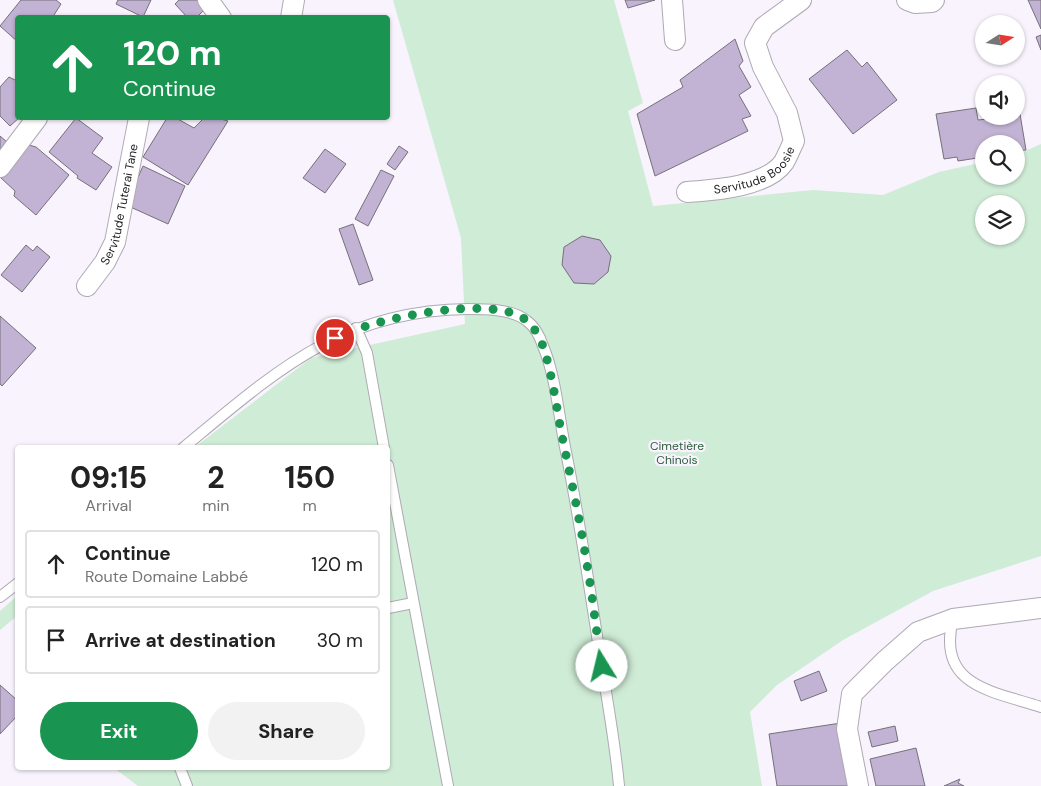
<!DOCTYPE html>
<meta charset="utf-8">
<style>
:root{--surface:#fff;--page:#f2f2f2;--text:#222;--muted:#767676;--line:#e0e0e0;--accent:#1a9551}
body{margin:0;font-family:"DM Sans",sans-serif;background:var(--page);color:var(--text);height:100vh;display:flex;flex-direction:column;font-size:19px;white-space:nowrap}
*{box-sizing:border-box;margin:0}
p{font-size:16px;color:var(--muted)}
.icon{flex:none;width:28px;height:28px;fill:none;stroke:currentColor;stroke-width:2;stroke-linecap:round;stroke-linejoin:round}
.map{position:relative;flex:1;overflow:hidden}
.side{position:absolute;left:15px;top:445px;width:375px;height:325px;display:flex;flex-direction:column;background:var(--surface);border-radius:5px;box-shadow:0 1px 4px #0004}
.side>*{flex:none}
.guide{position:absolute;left:15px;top:15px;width:375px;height:105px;border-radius:5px;box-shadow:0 1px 4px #0004;background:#1a9551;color:#fff;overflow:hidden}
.needle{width:32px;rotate:78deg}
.buttons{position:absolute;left:975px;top:15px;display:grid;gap:10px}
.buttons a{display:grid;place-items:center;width:50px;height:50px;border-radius:50%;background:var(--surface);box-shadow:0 1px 4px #0004;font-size:25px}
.pin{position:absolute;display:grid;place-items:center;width:42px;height:42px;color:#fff;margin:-21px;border:2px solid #fff;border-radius:50%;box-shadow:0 1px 5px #0007}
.me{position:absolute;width:55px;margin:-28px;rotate:351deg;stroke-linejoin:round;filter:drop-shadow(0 0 4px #0008)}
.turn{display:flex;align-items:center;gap:18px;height:105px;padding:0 25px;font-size:22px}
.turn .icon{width:65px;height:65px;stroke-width:2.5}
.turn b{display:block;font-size:35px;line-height:42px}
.eta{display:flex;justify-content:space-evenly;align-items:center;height:85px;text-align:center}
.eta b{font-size:30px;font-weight:700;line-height:35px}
.cta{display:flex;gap:10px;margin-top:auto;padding:10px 25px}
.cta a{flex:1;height:58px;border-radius:30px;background:var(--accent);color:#fff;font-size:20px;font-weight:700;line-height:58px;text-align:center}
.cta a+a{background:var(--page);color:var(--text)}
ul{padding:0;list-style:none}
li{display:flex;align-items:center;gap:15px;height:68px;margin:0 10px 8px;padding:0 15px;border:2px solid var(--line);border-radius:5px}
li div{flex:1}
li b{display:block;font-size:19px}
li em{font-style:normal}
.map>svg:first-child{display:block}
.green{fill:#cfecd6;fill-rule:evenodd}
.building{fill:#c2b2d3;stroke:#75717a}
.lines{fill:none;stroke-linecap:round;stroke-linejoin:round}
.service-casing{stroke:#aea9b3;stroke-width:12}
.minor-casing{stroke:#aea9b3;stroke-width:22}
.service{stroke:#fff;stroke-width:10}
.minor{stroke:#fff;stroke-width:20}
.route{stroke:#1a9551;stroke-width:9;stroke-dasharray:0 16.2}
.labels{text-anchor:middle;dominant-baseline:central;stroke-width:4.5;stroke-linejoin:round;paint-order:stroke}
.street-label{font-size:12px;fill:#1e1c1f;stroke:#f8f3fd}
.park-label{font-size:12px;fill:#2b5e3c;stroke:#f8f3fd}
</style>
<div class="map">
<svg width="1041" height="786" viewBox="0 0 1041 786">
<rect width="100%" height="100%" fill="#f8f3fd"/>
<g class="green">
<path d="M393,0H614L643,103L628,111L653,206L813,190L883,195L939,172L984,162V176H1016V155L1041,144V556L933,591L843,640L777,685L750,712L762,786H138L114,768H388V448L195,447L311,358L465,324L461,238ZM984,204H1016V236H984Z"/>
<polygon points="17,596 17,616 0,630 0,611"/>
</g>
<g class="building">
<polygon points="21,0 56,0 61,4 54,15 56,18 18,18 18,42 0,26"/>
<polygon points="118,0 151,0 143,17 116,4"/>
<polygon points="179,0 200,0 207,7 196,18 188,18 175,4"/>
<polygon points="625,0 655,0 628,8"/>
<polygon points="1028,0 1041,0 1041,29"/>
<polygon points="1041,35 1041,50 1036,37"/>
<polygon points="735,39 743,61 739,66 751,87 739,95 751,116 742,119 748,131 655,176 637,114 683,87 680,80"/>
<polygon points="847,50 862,67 867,62 897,100 853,134 809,79"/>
<polygon points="9,77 15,80 18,78 19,118 10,126 0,116 0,87"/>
<polygon points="976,108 978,120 1016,116 1020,114 1026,150 1016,151 1016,144 984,144 984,157 958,161 957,157 944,159 936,114"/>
<polygon points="76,118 103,138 92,153 112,167 96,190 77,178 78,176 49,152"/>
<polygon points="167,118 176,118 194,128 204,118 217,118 228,121 188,185 143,157"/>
<polygon points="0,136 7,142 0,149"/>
<polygon points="29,145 36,147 69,175 36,215 14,196 15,191 1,178"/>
<polygon points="399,146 408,152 395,170 387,164"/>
<polygon points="325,149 346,164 325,193 303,178"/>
<polygon points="143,166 185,186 168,224 126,205"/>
<polygon points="381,170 394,176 368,226 355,219"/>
<polygon points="353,224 373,280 359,285 339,229"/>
<polygon points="582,236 600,240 611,256 608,272 594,284 574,283 562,265 564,247"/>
<polygon points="26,245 33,251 37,246 50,257 22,292 1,275"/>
<polygon points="0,316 36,348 2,386 0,384"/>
<polygon points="819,671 827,691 801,701 794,681"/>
<polygon points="0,685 18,701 18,715 0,734"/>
<polygon points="841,723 849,786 777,786 769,734"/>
<polygon points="895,726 898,741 872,747 868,732"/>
<polygon points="916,748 925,786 876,786 870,759"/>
<polygon points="960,779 958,783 964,786 944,786"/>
</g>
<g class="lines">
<defs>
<g id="service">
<polyline points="356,328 367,353 384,448"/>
<path d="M183,448C275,372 341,310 468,309C485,309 513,309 527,321C534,326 540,337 543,346C556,376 559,419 566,452C579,517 589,583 599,649C606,694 615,740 619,786"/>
<polyline points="388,465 448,786"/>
<polyline points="0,597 18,583"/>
<polyline points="388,608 413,603"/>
<path d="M953,619C936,686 992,691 1041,707"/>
<polyline points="180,768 187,786"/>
</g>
<g id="minor">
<polyline points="208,0 221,18"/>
<polyline points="672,0 675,40"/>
<polyline points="907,0 915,3 932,2 934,0"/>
<polyline points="291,18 294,0"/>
<polyline points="0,167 37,118"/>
<path id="s1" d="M687,192C714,190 767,187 784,162C788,155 791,147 794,141L787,113L763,67L755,43L764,27L801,0"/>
<path id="s2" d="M87,286L105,262L115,242L139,118"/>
<polyline points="858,786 847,729 852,694 885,661 918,632 953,619 1041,608"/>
</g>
</defs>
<use href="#service" class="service-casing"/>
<use href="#minor" class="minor-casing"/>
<use href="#service" class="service"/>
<use href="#minor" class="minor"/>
</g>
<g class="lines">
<path class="route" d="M335,338C372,319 492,293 526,320C534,326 541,340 544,349C552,375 556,403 561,431C570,475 580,520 587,565C593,598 596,632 602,666"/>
</g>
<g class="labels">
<g class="street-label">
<text stroke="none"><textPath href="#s1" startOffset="74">Servitude Boosie</textPath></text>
<text stroke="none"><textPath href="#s2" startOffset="90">Servitude Tuterai Tane</textPath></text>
</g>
<g class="park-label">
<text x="677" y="446">Cimetière<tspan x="677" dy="14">Chinois</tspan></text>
</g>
</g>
</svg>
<div class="buttons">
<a><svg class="needle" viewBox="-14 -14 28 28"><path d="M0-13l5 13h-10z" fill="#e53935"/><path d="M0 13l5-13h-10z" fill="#767676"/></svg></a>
<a><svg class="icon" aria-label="sound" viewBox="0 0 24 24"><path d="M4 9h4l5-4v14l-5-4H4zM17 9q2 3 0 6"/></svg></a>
<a><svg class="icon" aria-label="search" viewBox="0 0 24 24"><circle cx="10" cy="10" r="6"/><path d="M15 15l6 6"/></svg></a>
<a><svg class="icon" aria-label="layers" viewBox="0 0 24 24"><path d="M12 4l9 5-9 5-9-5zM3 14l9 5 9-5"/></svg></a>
</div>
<div class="pin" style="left:335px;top:338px;background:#d93025"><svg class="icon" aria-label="arrive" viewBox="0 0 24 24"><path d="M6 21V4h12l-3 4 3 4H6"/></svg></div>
<svg class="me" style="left:602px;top:666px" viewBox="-20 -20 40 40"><circle r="19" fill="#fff"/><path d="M0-13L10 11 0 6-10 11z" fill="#1a9551"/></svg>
<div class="guide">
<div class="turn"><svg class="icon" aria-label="ahead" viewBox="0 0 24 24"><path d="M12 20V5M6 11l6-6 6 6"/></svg><div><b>120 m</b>Continue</div></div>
</div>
<section class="side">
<div class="eta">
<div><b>09:15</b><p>Arrival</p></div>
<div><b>2</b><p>min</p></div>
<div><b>150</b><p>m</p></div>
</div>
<ul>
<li><svg class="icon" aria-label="ahead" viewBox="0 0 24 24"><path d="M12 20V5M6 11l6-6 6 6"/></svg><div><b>Continue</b><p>Route Domaine Labbé</p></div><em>120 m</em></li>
<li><svg class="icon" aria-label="arrive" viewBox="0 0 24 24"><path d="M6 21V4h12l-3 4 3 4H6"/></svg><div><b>Arrive at destination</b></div><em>30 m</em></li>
</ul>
<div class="cta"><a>Exit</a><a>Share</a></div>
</section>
</div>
